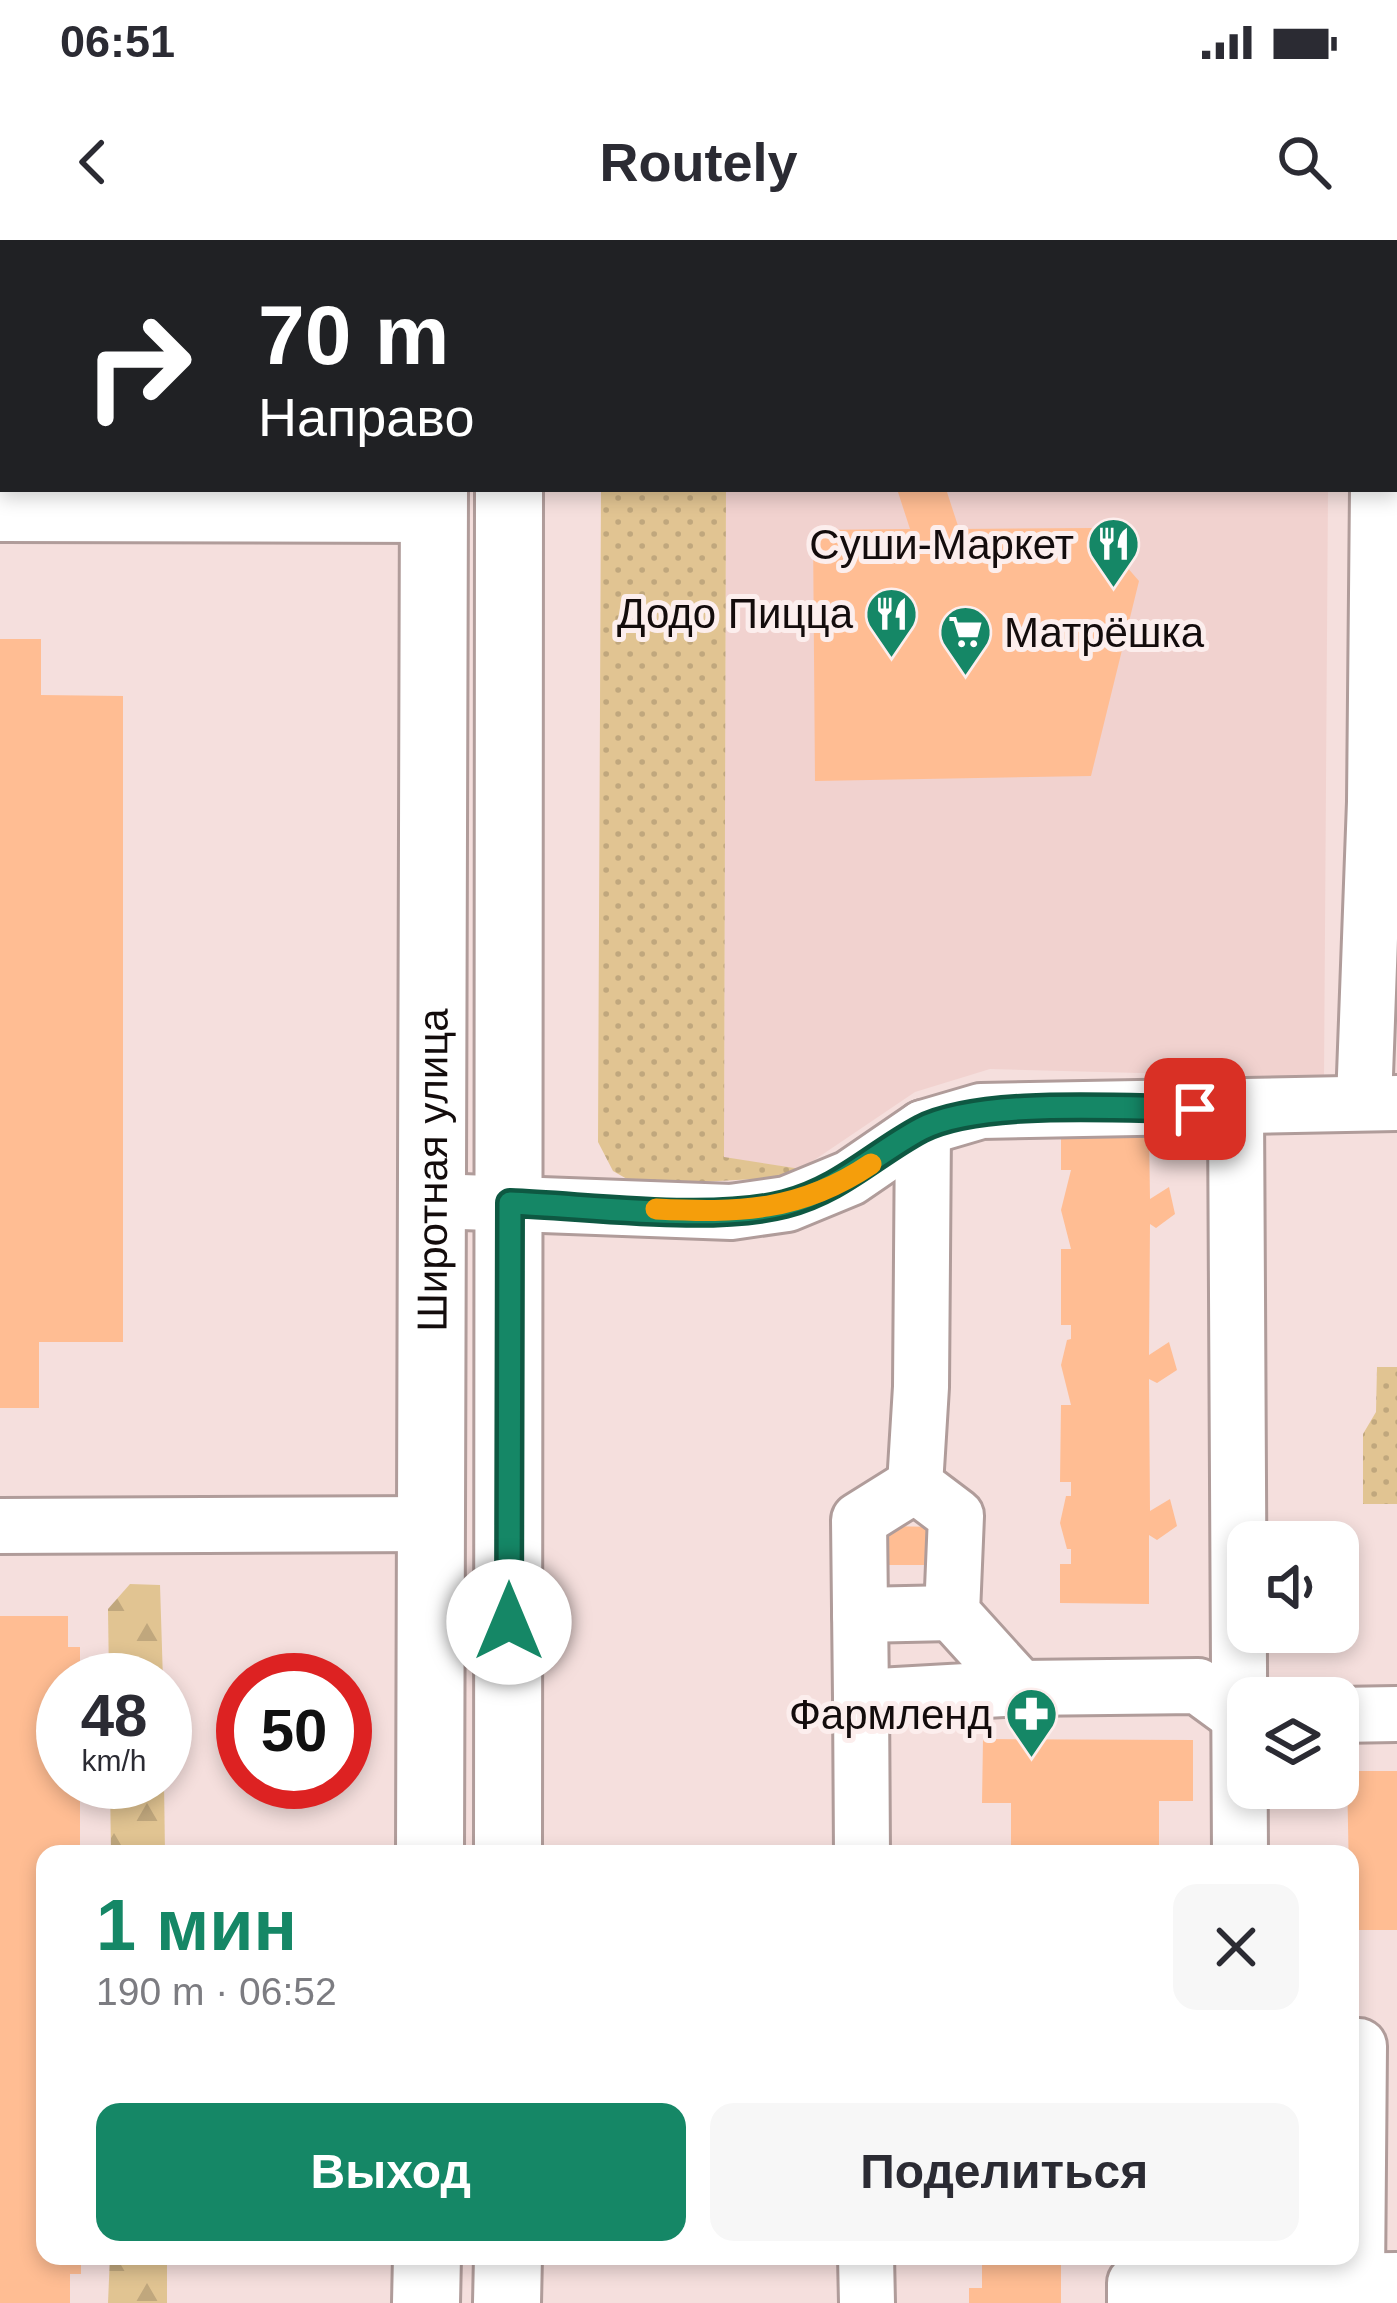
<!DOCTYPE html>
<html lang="ru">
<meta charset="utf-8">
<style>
:root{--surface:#fff;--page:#f7f7f7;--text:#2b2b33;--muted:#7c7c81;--accent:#158766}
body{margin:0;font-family:Helvetica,sans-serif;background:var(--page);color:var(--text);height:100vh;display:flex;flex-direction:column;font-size:45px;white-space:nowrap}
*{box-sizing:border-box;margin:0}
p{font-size:39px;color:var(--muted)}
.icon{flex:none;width:66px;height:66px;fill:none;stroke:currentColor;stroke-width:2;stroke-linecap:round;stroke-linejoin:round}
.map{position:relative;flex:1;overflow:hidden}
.panel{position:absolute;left:36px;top:1605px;width:1323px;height:420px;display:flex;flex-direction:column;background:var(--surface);border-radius:24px;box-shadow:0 6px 18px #0003}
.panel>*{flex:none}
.hud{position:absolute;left:0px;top:0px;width:1398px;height:252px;box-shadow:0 6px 18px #0003;background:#202124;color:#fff;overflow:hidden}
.fabs{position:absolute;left:1227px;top:1281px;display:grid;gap:24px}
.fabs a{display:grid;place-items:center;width:132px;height:132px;border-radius:24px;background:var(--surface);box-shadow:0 6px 18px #0003;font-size:60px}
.speed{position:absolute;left:36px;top:1413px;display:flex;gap:24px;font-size:60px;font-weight:700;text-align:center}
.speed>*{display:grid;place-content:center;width:156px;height:156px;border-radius:50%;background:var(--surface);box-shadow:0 6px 18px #0003;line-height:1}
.speed small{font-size:30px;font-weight:400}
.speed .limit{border:18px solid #d22;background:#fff;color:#111}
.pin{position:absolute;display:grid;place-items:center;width:102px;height:102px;color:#fff;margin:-51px;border-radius:24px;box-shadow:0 6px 18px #0006}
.me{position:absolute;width:132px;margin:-66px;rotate:0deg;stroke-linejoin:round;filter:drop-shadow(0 0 9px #0008)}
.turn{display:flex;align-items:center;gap:42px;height:252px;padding:0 60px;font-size:54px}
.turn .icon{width:156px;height:156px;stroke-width:2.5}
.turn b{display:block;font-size:84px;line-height:102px}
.round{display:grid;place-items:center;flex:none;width:126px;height:126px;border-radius:24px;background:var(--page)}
.summary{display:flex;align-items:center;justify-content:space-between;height:204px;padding:0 60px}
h1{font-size:72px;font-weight:800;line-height:90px;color:var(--accent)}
.cta{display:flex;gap:24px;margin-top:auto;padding:24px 60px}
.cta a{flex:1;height:138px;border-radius:24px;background:var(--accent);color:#fff;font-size:48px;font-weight:800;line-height:138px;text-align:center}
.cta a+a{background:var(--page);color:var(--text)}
.status{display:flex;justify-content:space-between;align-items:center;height:84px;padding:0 60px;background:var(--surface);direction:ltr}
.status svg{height:33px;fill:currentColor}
header{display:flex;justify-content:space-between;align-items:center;height:156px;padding:0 60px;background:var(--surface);font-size:54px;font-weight:800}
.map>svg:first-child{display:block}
.built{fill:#f1d2cf}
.grass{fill:url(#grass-dots)}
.forest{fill:url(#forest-firs)}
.building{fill:#ffbd93}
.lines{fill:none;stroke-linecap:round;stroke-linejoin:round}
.minor-casing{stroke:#b09c9a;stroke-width:60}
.major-casing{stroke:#b09c9a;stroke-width:72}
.minor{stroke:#fff;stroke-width:54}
.major{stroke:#fff;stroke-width:66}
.route-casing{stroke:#0e5842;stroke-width:30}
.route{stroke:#158766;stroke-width:21}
.slow{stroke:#f59e0b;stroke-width:21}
.labels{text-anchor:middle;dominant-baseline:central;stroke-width:10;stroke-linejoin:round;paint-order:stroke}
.poi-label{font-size:42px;fill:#130c0c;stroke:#fceeed;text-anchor:end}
.street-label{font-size:42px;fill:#130c0c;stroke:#fceeed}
</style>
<div class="status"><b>06:51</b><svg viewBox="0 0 49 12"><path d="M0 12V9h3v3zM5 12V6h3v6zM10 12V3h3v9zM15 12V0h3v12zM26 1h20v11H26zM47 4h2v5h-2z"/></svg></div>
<header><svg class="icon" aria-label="back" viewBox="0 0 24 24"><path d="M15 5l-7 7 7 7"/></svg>Routely<svg class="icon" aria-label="search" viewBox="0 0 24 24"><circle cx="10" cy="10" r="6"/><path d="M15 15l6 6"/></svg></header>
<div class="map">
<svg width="1397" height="2063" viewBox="0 0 1397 2063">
<defs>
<pattern id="grass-dots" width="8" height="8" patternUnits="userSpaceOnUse" patternTransform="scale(3)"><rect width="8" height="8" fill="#e1c492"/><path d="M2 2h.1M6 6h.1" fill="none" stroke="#c0a77d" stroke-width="1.8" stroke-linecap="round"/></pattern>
<pattern id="forest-firs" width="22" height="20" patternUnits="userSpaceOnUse" patternTransform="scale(3)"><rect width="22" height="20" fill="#e1c492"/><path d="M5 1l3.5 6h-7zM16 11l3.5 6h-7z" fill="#c0a77d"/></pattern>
</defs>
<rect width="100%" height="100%" fill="#f5dfdd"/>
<g class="built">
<polygon points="727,0 1282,0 1284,3 727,3"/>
<polygon points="726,249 1328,249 1324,838 990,829 915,852 801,929 724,918"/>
</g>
<g class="grass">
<polygon points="601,249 726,249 724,917 801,929 775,938 646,945 634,943 613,931 598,902"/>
<polygon points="1377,1127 1397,1127 1397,1264 1363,1264 1363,1194 1376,1172"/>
</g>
<g class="forest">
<polygon points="130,1344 160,1345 163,1440 109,1440 108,1369"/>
<polygon points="110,1542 164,1542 165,1614 111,1614"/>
<polygon points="110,2016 167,2016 167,2063 108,2063"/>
</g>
<g class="building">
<polygon points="897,249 946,249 959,289 1093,288 1139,341 1091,536 815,541 813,290 910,289"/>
<polygon points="0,399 41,399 41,455 123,456 123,1102 39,1102 39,1168 0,1168"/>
<polygon points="1061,892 1149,892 1150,959 1169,947 1175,974 1156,988 1150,984 1149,1115 1169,1102 1177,1130 1157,1143 1149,1139 1150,1271 1170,1259 1177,1286 1157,1300 1149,1295 1149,1364 1060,1363 1060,1324 1071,1324 1071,1309 1067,1309 1060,1283 1066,1256 1071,1256 1071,1242 1060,1242 1061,1165 1071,1165 1061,1125 1067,1100 1071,1099 1071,1085 1061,1085 1061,1009 1071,1009 1061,970 1071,930 1061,930"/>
<polygon points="884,1286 938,1287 939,1325 884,1325"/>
<polygon points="0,1376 68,1376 68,1407 80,1407 80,1440 63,1440 63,1542 80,1546 80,1614 45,1614 45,2016 81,2016 81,2034 70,2034 70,2063 0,2063"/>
<polygon points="983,1499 1193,1500 1193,1561 1159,1561 1159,1614 1011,1614 1011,1563 982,1563"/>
<polygon points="1347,1531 1397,1531 1397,1690 1350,1690"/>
<polygon points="982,2016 1061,2016 1061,2063 969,2063 969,2048 982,2048"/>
</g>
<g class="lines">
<defs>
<g id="minor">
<polyline points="1327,0 1328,3"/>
<polyline points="0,274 434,275"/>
<polyline points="1364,862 1375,562 1378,249"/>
<polyline points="1236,869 1240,1614"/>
<polyline points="434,961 731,972 787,964 850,938 923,888 981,871 1397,863"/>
<polyline points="0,1286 433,1284"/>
<polyline points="860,1375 952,1373"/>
<polyline points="1020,1448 1198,1446 1239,1476 1248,1476"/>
<polyline points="861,1457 859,1280 915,1245"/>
<polyline points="1338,1475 1397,1474"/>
<polyline points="862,1614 861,1457 1020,1448 952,1373 956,1276 915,1245 921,1147 923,888"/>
<polyline points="866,2016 867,2063"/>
<polyline points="1357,2040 1359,1806"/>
<polyline points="1135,2063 1135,2043 1397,2040"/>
</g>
<g id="major">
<polyline points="434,0 434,3"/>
<polyline points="509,0 509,3"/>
<path id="s1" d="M430,1614L434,249"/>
<polyline points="508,1614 509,249"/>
<polyline points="426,2063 427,2016"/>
<polyline points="507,2063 508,2016"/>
</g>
</defs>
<use href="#minor" class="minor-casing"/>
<use href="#major" class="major-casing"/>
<use href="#minor" class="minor"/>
<use href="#major" class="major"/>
</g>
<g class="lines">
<defs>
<path id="route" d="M509,1382L510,963C589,966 711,983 785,964C840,950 874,914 921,889C981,858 1125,869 1195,869"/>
</defs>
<use href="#route" class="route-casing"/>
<use href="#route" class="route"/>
<path class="slow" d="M656,969C739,973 800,972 871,924"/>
</g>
<defs>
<symbol id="restaurant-pin" viewBox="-11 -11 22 30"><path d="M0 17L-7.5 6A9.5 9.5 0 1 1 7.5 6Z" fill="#158766" stroke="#fceeed"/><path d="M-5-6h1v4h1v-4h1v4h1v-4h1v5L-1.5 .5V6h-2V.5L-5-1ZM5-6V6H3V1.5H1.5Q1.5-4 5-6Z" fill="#fff"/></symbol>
<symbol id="supermarket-pin" viewBox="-11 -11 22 30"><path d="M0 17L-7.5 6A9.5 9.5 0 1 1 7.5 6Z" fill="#158766" stroke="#fceeed"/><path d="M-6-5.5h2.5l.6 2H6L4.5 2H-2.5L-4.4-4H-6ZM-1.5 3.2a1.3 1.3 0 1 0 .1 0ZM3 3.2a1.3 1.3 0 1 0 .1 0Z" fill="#fff"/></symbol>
<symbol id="pharmacy-pin" viewBox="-11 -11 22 30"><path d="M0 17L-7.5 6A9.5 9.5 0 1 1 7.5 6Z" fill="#158766" stroke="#fceeed"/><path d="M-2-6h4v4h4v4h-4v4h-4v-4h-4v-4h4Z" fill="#fff"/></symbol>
</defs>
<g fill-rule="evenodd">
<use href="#restaurant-pin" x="1084" y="274" width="59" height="81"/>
<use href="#restaurant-pin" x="862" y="344" width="59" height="81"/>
<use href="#supermarket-pin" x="936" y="362" width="59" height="81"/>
<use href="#pharmacy-pin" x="1002" y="1444" width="59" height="81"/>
</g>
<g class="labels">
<g class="poi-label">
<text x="1074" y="304">Суши-Маркет</text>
<text x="853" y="373">Додо Пицца</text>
<text x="1004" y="392" text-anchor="start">Матрёшка</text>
<text x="992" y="1474">Фармленд</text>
</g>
<g class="street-label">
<text stroke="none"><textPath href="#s1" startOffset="684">Широтная улица</textPath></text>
</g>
</g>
</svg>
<div class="fabs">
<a><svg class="icon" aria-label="sound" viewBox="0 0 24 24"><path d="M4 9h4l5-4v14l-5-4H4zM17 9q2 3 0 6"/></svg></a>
<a><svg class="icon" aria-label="layers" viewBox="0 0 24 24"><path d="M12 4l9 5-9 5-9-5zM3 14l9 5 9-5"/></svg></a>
</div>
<div class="speed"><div>48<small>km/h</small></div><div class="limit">50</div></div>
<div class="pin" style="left:1195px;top:869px;background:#d93025"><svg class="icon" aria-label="arrive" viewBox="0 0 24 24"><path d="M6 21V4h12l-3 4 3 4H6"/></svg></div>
<svg class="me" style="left:509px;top:1382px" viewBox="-20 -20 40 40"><circle r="19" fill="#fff"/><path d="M0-13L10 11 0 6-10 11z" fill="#158766"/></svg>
<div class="hud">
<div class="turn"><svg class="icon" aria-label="right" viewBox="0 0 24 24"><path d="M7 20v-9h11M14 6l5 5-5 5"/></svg><div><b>70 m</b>Направо</div></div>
</div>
<section class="panel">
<div class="summary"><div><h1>1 мин</h1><p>190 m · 06:52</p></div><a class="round"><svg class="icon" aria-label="close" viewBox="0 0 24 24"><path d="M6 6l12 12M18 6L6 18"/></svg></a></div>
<div class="cta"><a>Выход</a><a>Поделиться</a></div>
</section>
</div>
